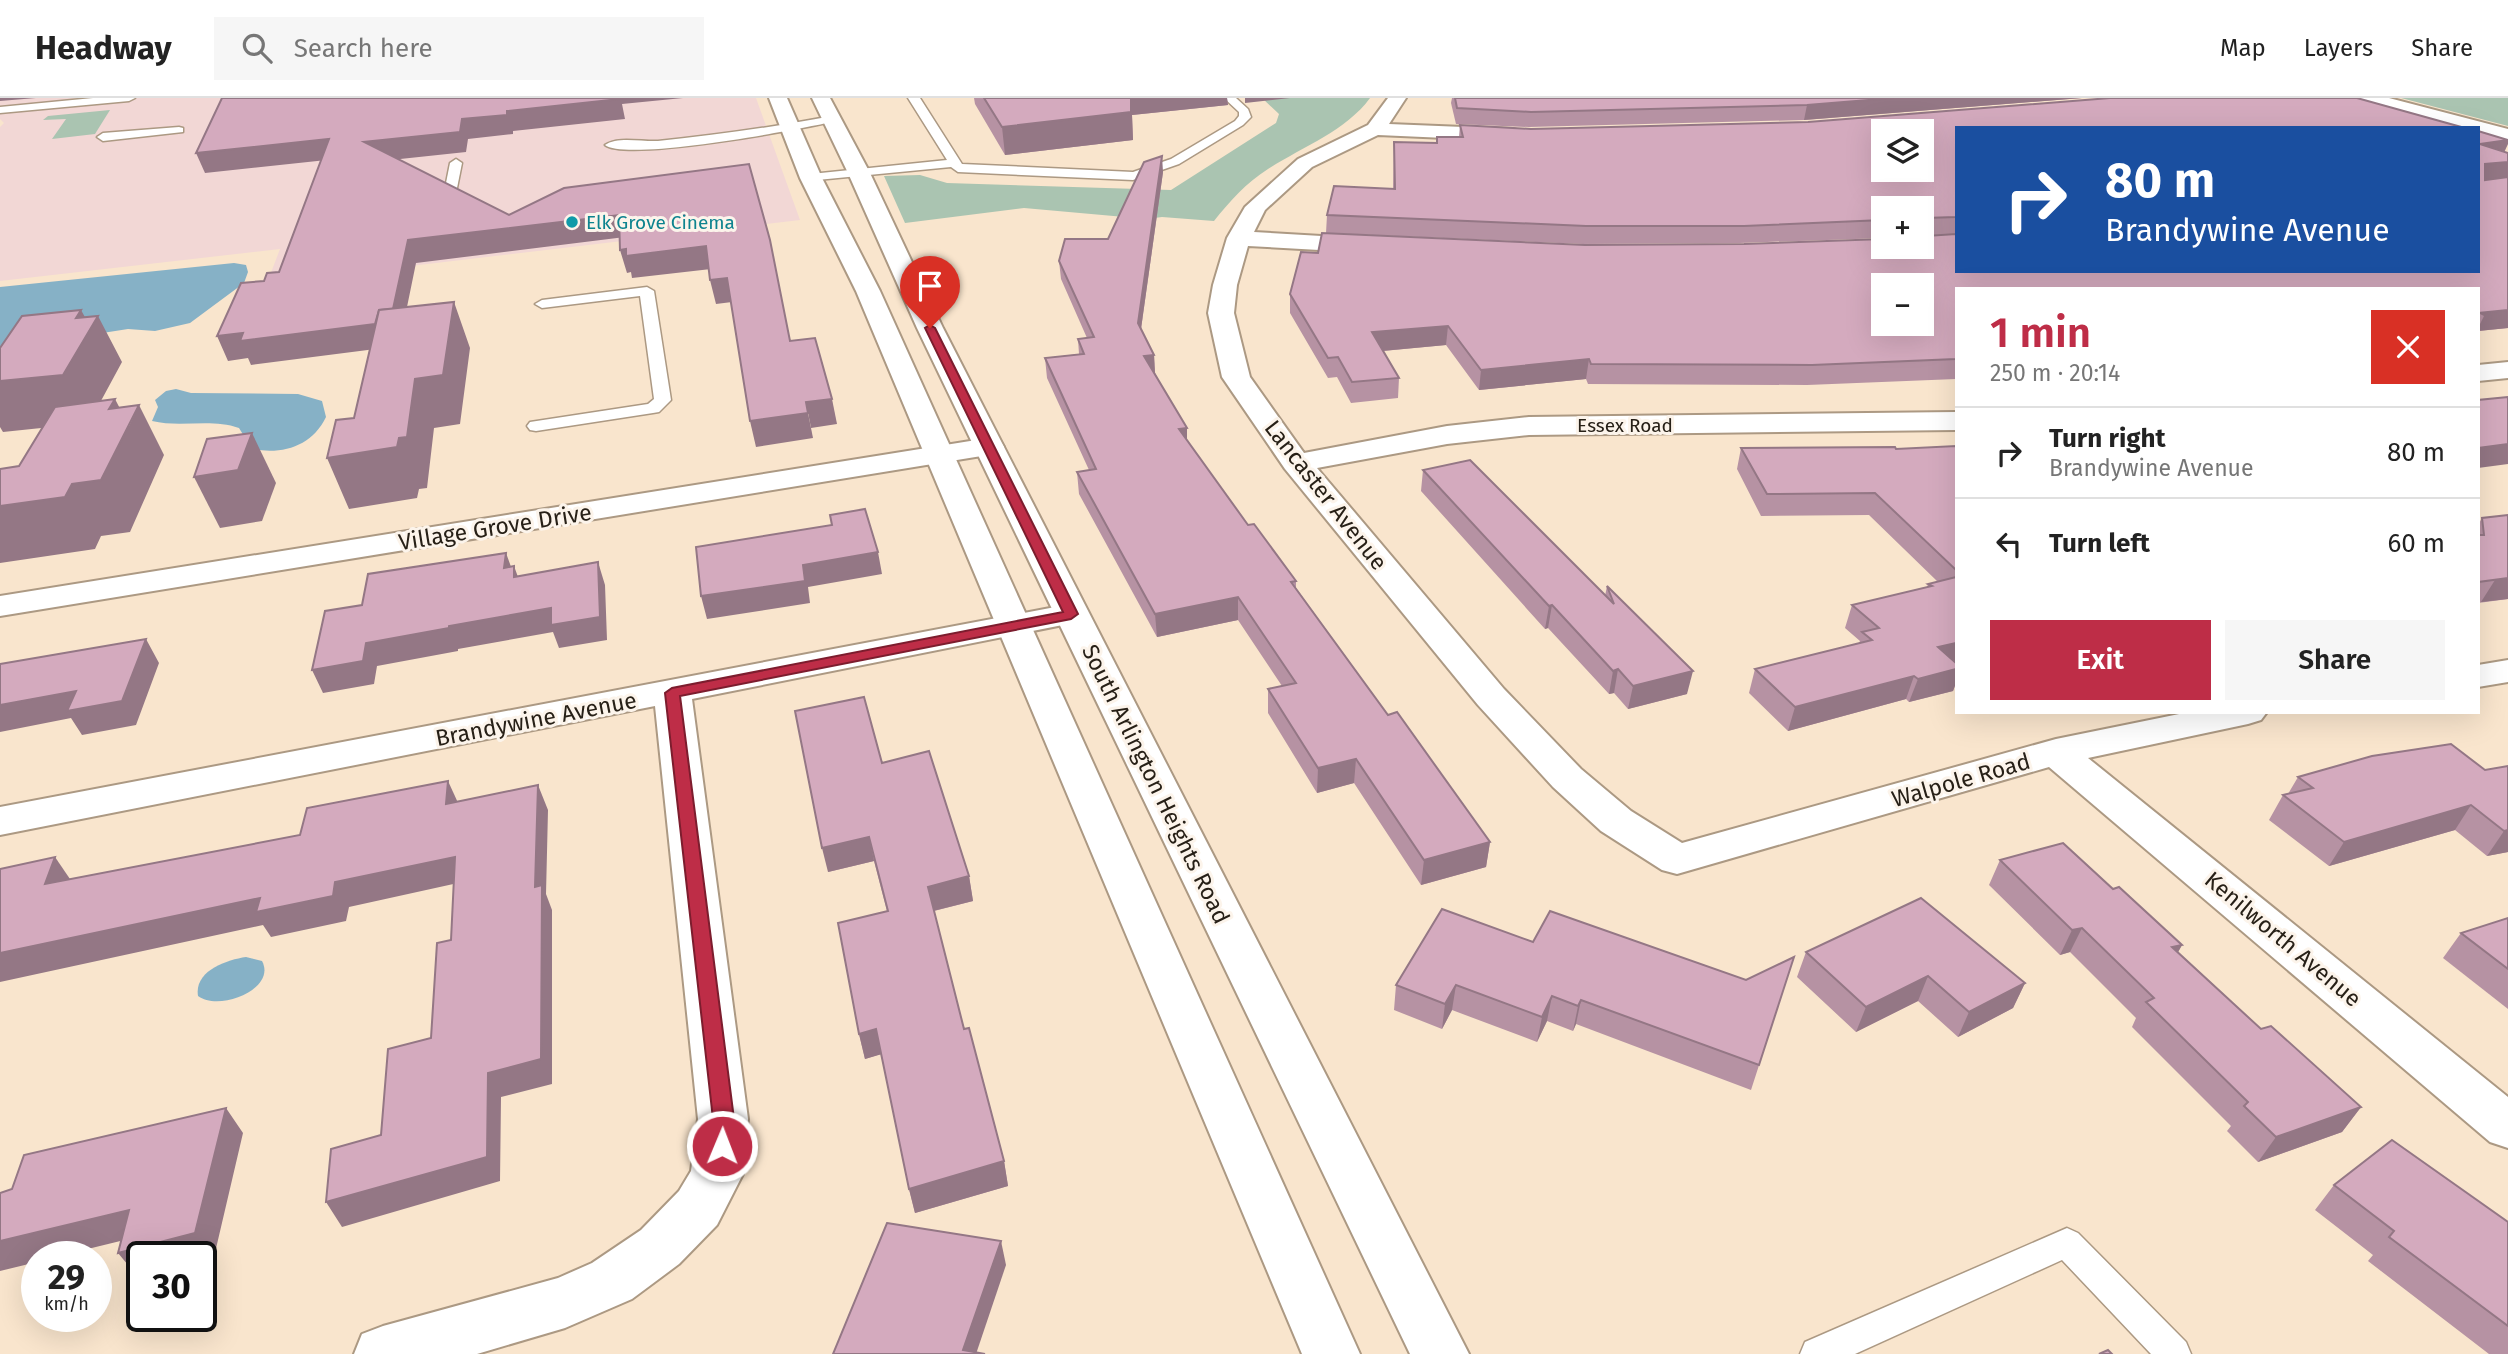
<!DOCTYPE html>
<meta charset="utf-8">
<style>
:root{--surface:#fff;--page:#f6f6f6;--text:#222;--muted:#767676;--line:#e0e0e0;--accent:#be2d47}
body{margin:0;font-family:"Fira Sans",sans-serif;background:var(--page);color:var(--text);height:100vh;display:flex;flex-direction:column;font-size:26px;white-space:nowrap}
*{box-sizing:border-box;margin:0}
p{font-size:23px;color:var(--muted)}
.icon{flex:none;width:38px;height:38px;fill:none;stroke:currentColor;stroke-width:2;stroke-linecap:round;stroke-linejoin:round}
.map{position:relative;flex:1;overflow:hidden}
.details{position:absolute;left:1955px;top:189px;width:525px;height:427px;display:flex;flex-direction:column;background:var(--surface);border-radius:0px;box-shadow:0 7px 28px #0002}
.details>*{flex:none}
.guide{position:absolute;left:1955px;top:28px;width:525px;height:147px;border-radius:0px;box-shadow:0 7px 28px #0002;background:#1a4fa0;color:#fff;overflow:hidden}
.fabs{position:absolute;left:1871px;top:21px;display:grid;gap:14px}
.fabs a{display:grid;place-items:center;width:63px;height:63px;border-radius:0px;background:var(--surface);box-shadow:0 7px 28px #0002;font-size:35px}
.speed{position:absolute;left:21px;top:1143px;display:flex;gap:14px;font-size:35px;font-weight:700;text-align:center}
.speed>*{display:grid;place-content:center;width:91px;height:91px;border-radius:50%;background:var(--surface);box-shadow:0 7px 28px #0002;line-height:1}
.speed small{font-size:18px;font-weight:400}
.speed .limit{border:4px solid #111;border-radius:10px;background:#fff;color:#111}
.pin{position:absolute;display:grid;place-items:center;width:60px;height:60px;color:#fff;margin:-72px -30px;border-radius:50% 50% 50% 0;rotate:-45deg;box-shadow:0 0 7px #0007}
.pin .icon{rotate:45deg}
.me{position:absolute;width:77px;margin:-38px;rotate:1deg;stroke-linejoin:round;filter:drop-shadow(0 0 5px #0008)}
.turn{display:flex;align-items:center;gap:24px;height:147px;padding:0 35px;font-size:32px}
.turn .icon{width:91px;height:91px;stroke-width:2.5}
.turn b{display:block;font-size:49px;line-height:60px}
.round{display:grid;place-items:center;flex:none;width:74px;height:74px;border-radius:0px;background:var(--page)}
.summary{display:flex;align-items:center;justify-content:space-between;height:119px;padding:0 35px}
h1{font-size:42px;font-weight:600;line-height:52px;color:var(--accent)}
.button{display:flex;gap:14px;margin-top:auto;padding:14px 35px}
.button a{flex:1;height:80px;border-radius:0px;background:var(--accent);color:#fff;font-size:28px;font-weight:600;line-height:80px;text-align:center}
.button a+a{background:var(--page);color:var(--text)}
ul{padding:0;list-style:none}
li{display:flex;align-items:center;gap:21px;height:91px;padding:0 35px;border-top:2px solid var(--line)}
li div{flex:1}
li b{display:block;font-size:26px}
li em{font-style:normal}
header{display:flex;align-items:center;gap:42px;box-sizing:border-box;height:98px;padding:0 35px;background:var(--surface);border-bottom:2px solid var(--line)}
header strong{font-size:33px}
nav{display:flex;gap:38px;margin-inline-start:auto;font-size:24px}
.search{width:490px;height:63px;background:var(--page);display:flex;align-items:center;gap:18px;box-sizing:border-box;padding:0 24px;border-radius:0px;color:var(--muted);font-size:26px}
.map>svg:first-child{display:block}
.commercial{fill:#f2d7d5}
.green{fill:#aac4b1}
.water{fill:#86b1c6}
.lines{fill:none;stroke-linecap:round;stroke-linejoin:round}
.service-casing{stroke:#ac9983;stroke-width:3}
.minor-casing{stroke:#ac9983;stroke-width:4}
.secondary-casing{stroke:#ac9983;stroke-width:4}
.service{fill:#fff;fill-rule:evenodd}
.minor{fill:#fff;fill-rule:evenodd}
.secondary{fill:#fff;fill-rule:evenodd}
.wall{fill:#b692a3}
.shaded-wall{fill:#947785}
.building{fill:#d4aabe;stroke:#947785;stroke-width:2;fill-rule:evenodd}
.route{fill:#be2d47;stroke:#7c1d2e;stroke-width:2}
.culture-dot{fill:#0f9aa8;stroke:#fcf4eb;stroke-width:2.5}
.labels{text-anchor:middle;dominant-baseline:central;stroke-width:6;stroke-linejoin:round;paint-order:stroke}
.far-culture-label{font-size:19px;fill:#0d838f;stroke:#fcf4eb;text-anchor:start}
.far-street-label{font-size:19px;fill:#272017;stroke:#fcf4eb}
.street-label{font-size:23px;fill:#272017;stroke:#fcf4eb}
</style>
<header>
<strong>Headway</strong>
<div class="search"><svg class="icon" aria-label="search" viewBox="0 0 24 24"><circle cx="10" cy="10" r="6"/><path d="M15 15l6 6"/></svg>Search here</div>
<nav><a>Map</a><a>Layers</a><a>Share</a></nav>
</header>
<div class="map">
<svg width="2508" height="1256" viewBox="0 0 2508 1256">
<rect width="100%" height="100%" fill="#f9e5cd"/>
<polygon class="commercial" points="0,0 756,0 800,122 267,185 280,151 0,183 0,29 4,25 0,21"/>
<g class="green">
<path d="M1262,0H1370C1346,33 1302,49 1268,71C1246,85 1230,103 1214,123L1162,119L1147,121L1024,110L905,125L884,78L920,77L947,85L1171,92L1276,25L1279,16Z"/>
<polygon points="2401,0 2508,0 2508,28"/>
<polygon points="110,12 95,36 52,41 66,21 43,22 48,18"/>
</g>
<g class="water">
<polygon points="234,165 246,167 248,174 244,185 190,225 155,233 128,231 0,251 0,189"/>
<path d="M176,291L191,295L298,296L322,303L326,319C312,348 283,357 252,351L239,330C211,320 181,330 152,323L158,309L155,302L166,293Z"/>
<path d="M246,859L262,863C277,891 219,914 198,898C194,873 226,862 246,859Z"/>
</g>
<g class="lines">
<defs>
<g id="service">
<polygon points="93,0 135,0 129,3 0,15 0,9"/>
<polygon points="908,0 920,0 962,66 1133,74 1171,61 1235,23 1239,18 1239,14 1224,0 1236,0 1248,11 1251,19 1243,27 1179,66 1133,82 958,74 951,69 807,83 805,80 811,76 947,62"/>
<path d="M832,18L838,21L836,23C802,31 627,64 605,47C617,38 643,44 658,43C717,37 774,29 832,18Z"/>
<polygon points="179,29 183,30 183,34 103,43 97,39 103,35"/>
<polygon points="456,61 462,65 457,90 451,94 445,90 450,65"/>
<polygon points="647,189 654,193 671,302 659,314 653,315 536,333 530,332 527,328 530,324 648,306 654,301 640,198 542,210 535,206 542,202"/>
<polygon points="2067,1130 2078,1135 2186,1244 2191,1256 2151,1256 2062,1162 1855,1256 1800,1256 1805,1244"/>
</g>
<g id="minor">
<polygon points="1388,0 1406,0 1389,26 1513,31 1520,33 1523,37 1520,41 1513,43 1378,37 1312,69 1265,112 1254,134 1373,141 1381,143 1385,148 1381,153 1373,155 1248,148 1237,187 1234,215 1250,279 1304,355 1447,328 1529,319 1956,314 1956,332 1529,337 1447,346 1317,370 1504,591 1581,671 1631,713 1682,745 2056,641 2189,614 2267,614 2261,622 2248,626 2088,660 2508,999 2508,1050 2490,1044 2049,669 1677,776 1662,772 1601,733 1553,689 1478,607 1285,371 1222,279 1208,215 1213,187 1227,140 1245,109 1298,61 1368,27"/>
<polygon points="2358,0 2389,0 2508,31 2508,43 2478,35 2478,30 2458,30 2360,4"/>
<polygon points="2508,264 2508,280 2478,283 2478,267"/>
<polygon points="989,340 1000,343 1004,349 1000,355 0,518 0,498"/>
<polygon points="1071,506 1083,509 1088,516 1083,523 692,601 748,1021 743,1076 717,1127 679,1166 632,1201 565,1230 477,1256 354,1256 362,1236 383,1228 558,1180 592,1165 641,1132 679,1093 691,1073 698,1021 655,608 0,737 0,709"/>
<polygon points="2508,562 2508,584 2478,589 2478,567"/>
</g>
<g id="secondary">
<polygon points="769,0 787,0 822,80 880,193 1360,1256 1302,1256 856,193 800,80"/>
<polygon points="812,0 830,0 870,75 943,230 1469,1256 1410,1256 917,230 848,75"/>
</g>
</defs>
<use href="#service" class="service-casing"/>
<use href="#minor" class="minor-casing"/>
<use href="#secondary" class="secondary-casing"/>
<use href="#service" class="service"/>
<use href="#minor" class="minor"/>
<use href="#secondary" class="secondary"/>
</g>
<g class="wall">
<polygon points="974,0 1227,0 1228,7 1132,17 1133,42 1005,57 975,6"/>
<polygon points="1452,0 2082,0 1804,22 1529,29 1456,26 1451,5"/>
<polygon points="1460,27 1531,31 1956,30 1956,173 2504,54 2508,230 2478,233 2478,191 1956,191 1956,281 1807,287 1588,286 1586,281 1479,292 1446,247 1383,253 1399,280 1398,300 1351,305 1337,279 1328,280 1290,215 1290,196 1318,155 1585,147 1922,149 1922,110 1883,110 1883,140 1740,145 1583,146 1326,135 1327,117 1393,91 1394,44 1436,45 1437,39 1459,39"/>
<polygon points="1163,74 1141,231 1154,257 1155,275 1187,342 1248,427 1296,483 1296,490 1388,617 1490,744 1486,769 1421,787 1354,685 1317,695 1268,615 1268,591 1282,588 1238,522 1157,539 1079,396 1077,374 1089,372 1047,280 1045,260 1079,256 1078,241 1087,240 1061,181 1059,163 1108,141"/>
<polygon points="1956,348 1956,585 1953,593 1909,604 1906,601 1788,633 1749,595 1755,571 1859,545 1860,543 1845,530 1852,507 1927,489 1928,486 1938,484 1869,417 1761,418 1737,371 1741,350 1896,351"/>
<polygon points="1423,372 1605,498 1607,488 1687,596 1628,611 1614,595 1609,596 1548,530 1545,531 1421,393"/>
<polygon points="2482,420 2508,501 2478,505 2478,427"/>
<polygon points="882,665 969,778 973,803 934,813 964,931 1004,1063 1008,1088 915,1115 909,1091 881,956 865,961 859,936 887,813 874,763 828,774"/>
<polygon points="2508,668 2508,754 2487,758 2455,732 2329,768 2269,722 2283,697 2288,696 2298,679 2485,672"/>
<polygon points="2000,762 2113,791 2182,847 2178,854 2261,931 2361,1009 2342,1034 2258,1064 2227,1033 2231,1028 2132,929 2136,920 2070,854 2060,857 1989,787"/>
<polygon points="2508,820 2508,911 2443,860 2461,835"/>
<polygon points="1533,844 1746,882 1794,859 1751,992 1576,926 1573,933 1547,923 1537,944 1452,912 1442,931 1394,912 1396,887"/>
<polygon points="1806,854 2025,885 2013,910 1958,939 1918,903 1856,934 1797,879"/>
<polygon points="2334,1087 2508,1124 2508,1256 2489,1256 2368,1163 2373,1157 2315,1112"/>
</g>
<g class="shaded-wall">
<polygon points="0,0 36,0 0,3"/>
<polygon points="620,0 683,0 622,6 625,21 513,33 513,36 468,41 466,54 372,64 364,44 462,21 507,13"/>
<polygon points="1131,0 1227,0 1228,7 1132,17 1133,42 1005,57 1002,29"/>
<polygon points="1245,0 1290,0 1245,5"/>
<polygon points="1893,0 2082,0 1804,22 1807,7"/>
<polygon points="329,41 336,61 205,75 196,55"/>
<polygon points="2508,42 2508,46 2502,59 2480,46"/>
<polygon points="1162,58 1163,74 1139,245 1138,225"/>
<polygon points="2508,64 2508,79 2478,83 2485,66"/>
<polygon points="619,117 625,139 416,165 399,248 251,267 248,260 228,263 217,238 408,142"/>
<polygon points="706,148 711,171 632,180 631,174 627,175 620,152"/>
<polygon points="727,180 732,204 716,206 710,182"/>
<polygon points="454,204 470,250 460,326 434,330 427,390 419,391 417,400 349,411 327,360 415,281"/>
<polygon points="81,212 91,230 98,218 122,264 89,325 3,334 0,329 0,283 76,220"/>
<polygon points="2508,212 2508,230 2478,233 2478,230 2484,218 2478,215"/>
<polygon points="1448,228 1446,247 1371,254 1372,234"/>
<polygon points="1154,257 1155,276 1144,258"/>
<polygon points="1589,261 1586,281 1479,292 1481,272"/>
<polygon points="115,301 129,328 139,307 164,357 130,434 101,438 95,451 0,465 0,408 109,311"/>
<polygon points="832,301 837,326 811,330 806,304"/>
<polygon points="808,315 813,340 756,349 750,323"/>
<polygon points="1187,330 1187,351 1179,331"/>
<polygon points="252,335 276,385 262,423 220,430 194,379"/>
<polygon points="2508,346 2508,366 2478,370 2478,350"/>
<polygon points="878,454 882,476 808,489 810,505 707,521 701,498 803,467"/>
<polygon points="506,455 514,477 514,468 522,490 504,470"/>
<polygon points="598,464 605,487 607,542 559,550 553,534 458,551 458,553 377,568 374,586 323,595 312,572 366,545 449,528"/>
<polygon points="2508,480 2508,501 2481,504 2495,482"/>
<polygon points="1238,499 1238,522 1157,539 1155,516"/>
<polygon points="1552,507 1548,530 1545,531 1549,508"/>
<polygon points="146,541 159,565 136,627 82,637 71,620 0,634 0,607"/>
<polygon points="1956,545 1956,566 1938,549"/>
<polygon points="1618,571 1614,595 1609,596 1613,573"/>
<polygon points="1956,571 1956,585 1953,593 1909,604 1918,581"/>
<polygon points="1693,573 1687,596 1628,611 1633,588"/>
<polygon points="1914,578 1906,601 1788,633 1795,609"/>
<polygon points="1356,661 1354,685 1317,695 1318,670"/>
<polygon points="448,683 459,707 446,706"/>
<polygon points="538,687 548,712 546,796 552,812 552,986 501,999 500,1083 342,1129 326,1104 488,975 535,789"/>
<polygon points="2471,707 2455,732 2329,768 2344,744"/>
<polygon points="2508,732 2508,754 2487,758 2504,733"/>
<polygon points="869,739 874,763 828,774 822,750"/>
<polygon points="1490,744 1486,769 1421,787 1424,762"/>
<polygon points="55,759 72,784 45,786"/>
<polygon points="455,759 467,783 349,809 346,823 271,839 263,827 0,884 0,855"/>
<polygon points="969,778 973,803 933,813 928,789"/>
<polygon points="2082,830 2070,854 2060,857 2072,832"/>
<polygon points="2182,847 2168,872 2172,849"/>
<polygon points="1928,878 1918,903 1856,934 1866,909"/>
<polygon points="2025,885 2013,910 1958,939 1969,914"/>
<polygon points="1456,887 1452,912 1442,931 1445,906"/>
<polygon points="1552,898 1547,923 1537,944 1542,919"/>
<polygon points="1581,902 1576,926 1573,933 1578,908"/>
<polygon points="876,931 882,956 865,961 859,936"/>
<polygon points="2361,1009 2342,1034 2258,1064 2276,1039"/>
<polygon points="226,1010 243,1035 214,1159 201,1162 201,1158 142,1158 142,1178 138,1179 118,1155"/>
<polygon points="1004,1063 1008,1088 915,1115 909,1091"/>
<polygon points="129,1112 149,1136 59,1158 37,1158 37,1164 0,1173 0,1143"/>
<polygon points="1001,1143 1006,1167 976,1256 963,1252"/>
</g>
<g class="building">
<polygon points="222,0 620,0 620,1 507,13 507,17 462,21 460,34 364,44 509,117 564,90 749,66 770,142 790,243 815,240 832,301 806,304 808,315 750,323 727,180 710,182 706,148 626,158 626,151 620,152 619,117 408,142 393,211 379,212 375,226 240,243 243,235 217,238 241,185 264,183 267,175 279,174 329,41 196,55"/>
<polygon points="984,0 1131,0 1131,14 1002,29"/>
<polygon points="1455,0 1893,0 1807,7 1531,14 1457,10"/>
<path d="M2110,0H2357L2465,30H1956V119L1925,120L1924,128H1922V110H1883V122L1744,128H1586L1327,117L1334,88L1395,91L1394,44L1437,45V39H1463L1460,27L1531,31L1808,24ZM1883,33H1922V72H1883Z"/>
<path d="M2478,33L2508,42L2480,46L2508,55V64L2485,66V82L2508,79V212L2478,215V191H1956V261L1812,267L1591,266L1589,261L1481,272L1448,228L1372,234L1399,280L1352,284L1338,259L1328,260L1290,196L1301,154L1318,155L1322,135L1585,147L1744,146L1883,141V149H1922V136L1926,138L1956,136V173H2478ZM1883,187H1922V226H1883Z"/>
<polygon points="1162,58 1138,225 1154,257 1144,258 1187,330 1179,331 1248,427 1254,426 1296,483 1291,484 1388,617 1397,614 1490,744 1424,762 1356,661 1318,670 1268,591 1296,585 1238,499 1155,516 1077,374 1096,371 1045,260 1084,256 1078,241 1094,239 1059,163 1065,141 1108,141 1144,64"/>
<polygon points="454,204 443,277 415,281 407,339 399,340 397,349 327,360 336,322 354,320 379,212"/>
<polygon points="81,212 76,220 98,218 63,277 0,283 0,250 22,218"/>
<polygon points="2508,299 2508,346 2478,350 2478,302"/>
<polygon points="115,301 109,311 139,307 101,382 72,386 65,399 0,408 0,371 19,368 55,309"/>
<polygon points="252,335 238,372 194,379 207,341"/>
<polygon points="1956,348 1956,472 1875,395 1767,396 1741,350 1895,349 1896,351"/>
<polygon points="1470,362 1614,506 1607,488 1693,573 1633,588 1618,571 1613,573 1552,507 1549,508 1423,372"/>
<polygon points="865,411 878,454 803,467 805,483 701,498 696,449 832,427 830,417"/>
<polygon points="2508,417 2508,480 2478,484 2478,437 2484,437 2482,420"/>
<polygon points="506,455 504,470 514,468 514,479 598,464 600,519 551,527 551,510 449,528 449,530 366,545 363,563 312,572 325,513 362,507 368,476"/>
<polygon points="1956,479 1956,545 1938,549 1956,565 1956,571 1918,581 1914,578 1795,609 1755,571 1872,542 1862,534 1879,530 1852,507 1932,488 1928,486"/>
<polygon points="146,541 122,603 67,613 76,593 0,607 0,566"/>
<polygon points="864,599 882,665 929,653 969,778 928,789 964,931 969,930 1004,1063 909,1091 876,931 859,936 838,825 888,813 869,739 822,750 795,613"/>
<polygon points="2451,646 2485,672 2508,668 2508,732 2504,733 2471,707 2344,744 2283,697 2313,690 2298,679 2372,658"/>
<polygon points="448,683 446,706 538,687 535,789 542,787 541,961 488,975 487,1059 326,1104 331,1051 381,1037 388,951 431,940 437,845 451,842 455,759 335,784 333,798 256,814 260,800 0,855 0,771 55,759 45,786 300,737 307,710"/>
<polygon points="2063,745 2113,791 2119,789 2182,847 2172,849 2261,931 2271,928 2361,1009 2276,1039 2244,1008 2248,1004 2146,904 2154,900 2082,830 2072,832 2000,762"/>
<polygon points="1921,800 2025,885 1969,914 1928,878 1866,909 1806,854"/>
<polygon points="1442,811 1533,844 1550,813 1746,882 1794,859 1759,967 1581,902 1578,908 1552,898 1542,919 1456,887 1445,906 1396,887"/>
<polygon points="2508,820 2508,871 2461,835"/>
<polygon points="226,1010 195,1135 118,1155 129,1112 0,1143 0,1095 12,1091 24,1057"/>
<polygon points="2392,1042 2508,1124 2508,1228 2389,1139 2394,1133 2334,1087"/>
<polygon points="887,1125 1001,1143 963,1252 985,1256 833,1256"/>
<polygon points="2108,1252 2112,1256 2099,1256"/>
</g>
<polygon class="route" points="930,227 935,230 1078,516 1071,521 680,598 734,1021 733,1048 729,1055 722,1057 714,1055 711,1048 713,1021 665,595 672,590 1063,514 925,230"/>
<circle class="culture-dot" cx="572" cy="124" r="7"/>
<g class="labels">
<g class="far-culture-label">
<text x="586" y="124">Elk Grove Cinema</text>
</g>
<g class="far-street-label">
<text x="1625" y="327">Essex Road</text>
</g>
<g class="street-label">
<text transform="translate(1326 397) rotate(52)">Lancaster Avenue</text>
<text transform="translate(495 429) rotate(-9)">Village Grove Drive</text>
<text transform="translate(536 621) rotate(-11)">Brandywine Avenue</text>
<text transform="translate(1961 682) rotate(-16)">Walpole Road</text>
<text transform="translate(1156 686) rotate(64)">South Arlington Heights Road</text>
<text transform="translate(2283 841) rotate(40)">Kenilworth Avenue</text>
</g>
</g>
</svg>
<div class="fabs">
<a><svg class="icon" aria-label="layers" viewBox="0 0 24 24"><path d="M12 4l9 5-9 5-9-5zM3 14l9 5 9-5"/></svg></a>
<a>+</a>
<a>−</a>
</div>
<div class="speed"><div>29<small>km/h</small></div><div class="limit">30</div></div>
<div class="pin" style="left:930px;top:230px;background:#d93025"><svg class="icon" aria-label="arrive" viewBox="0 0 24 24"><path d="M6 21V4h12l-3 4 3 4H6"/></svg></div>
<svg class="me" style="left:722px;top:1048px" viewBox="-20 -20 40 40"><circle r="17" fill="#be2d47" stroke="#fff" stroke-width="3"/><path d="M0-11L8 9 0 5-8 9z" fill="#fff"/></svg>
<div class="guide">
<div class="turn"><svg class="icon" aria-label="right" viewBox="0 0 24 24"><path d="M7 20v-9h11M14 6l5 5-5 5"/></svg><div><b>80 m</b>Brandywine Avenue</div></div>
</div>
<section class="details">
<div class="summary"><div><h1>1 min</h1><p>250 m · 20:14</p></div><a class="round" style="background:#d93025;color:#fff"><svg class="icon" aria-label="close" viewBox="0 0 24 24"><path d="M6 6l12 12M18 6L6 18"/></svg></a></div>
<ul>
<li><svg class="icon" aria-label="right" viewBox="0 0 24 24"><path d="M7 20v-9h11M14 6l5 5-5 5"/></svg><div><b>Turn right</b><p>Brandywine Avenue</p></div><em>80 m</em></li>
<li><svg class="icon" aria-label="left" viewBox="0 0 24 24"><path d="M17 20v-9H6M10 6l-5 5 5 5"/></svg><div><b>Turn left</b></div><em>60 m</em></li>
</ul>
<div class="button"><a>Exit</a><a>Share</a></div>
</section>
</div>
